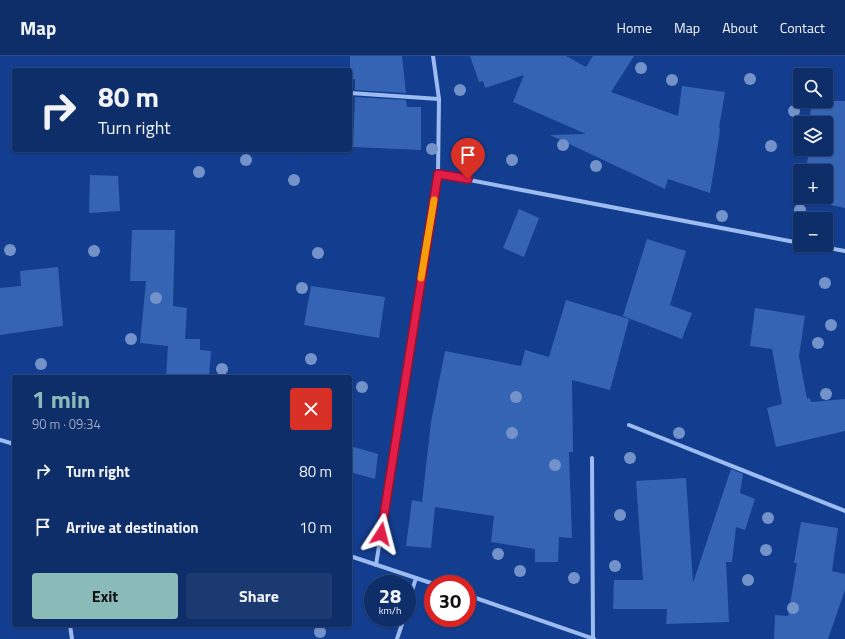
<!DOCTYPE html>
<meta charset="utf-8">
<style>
:root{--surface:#0e2e6a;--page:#1c3a72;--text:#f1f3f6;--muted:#9ba8c1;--line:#2e4a7e;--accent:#8bbbb9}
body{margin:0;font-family:"Titillium Web",sans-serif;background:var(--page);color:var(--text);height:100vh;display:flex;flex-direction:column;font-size:15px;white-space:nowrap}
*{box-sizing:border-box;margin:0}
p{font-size:13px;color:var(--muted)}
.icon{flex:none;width:22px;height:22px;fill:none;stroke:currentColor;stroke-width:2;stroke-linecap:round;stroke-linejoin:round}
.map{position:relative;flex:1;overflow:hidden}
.drawer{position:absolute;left:12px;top:319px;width:340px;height:252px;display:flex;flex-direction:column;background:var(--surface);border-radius:4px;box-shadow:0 1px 3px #0004,0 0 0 1px var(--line)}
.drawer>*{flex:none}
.guide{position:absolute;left:12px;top:12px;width:340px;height:84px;border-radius:4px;box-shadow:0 1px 3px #0004,0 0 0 1px var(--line);background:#0e2e6a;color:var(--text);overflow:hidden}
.controls{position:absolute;left:793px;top:12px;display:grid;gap:8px}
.controls a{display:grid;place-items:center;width:40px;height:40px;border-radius:4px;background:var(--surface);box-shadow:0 1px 3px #0004,0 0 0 1px var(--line);font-size:20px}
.speed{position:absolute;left:364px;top:519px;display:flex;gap:8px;font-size:20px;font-weight:700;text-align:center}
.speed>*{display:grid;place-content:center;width:52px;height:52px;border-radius:50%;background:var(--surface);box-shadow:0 1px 3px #0004,0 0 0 1px var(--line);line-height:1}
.speed small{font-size:10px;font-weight:400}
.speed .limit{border:6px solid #d22;background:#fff;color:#111}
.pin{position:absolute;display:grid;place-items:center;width:34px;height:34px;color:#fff;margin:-41px -17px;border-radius:50% 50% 50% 0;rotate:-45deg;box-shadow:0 0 4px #0007}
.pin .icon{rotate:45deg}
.me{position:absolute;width:44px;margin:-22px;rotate:9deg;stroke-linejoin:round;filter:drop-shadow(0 0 3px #0008)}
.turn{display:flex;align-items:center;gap:14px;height:84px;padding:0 20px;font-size:18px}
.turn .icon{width:52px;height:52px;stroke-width:2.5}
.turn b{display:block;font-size:28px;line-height:34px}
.round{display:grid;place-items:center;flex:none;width:42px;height:42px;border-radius:4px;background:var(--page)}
.headline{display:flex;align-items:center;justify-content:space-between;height:68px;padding:0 20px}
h1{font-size:24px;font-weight:700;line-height:30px;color:var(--accent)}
.action{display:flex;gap:8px;margin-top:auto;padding:8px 20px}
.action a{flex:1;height:46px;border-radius:4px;background:var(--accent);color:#111;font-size:16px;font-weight:700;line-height:46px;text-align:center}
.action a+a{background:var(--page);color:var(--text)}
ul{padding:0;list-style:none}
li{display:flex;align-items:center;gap:12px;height:56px;padding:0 20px}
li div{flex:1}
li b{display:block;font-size:15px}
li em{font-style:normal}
header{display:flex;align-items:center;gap:24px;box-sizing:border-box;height:56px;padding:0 20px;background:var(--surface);border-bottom:1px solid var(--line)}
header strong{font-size:19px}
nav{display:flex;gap:22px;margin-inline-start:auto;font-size:14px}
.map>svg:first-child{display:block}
.building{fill:#3664b5}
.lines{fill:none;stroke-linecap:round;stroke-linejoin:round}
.street{stroke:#9cbbf1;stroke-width:4}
.tree{fill:#7492ca}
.route-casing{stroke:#92132f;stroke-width:10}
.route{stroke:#e11d48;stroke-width:7}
.slow{stroke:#f59e0b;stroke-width:7}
</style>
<header>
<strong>Map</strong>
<nav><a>Home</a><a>Map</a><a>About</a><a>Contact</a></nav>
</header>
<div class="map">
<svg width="845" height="583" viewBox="0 0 845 583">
<rect width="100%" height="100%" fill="#133d8e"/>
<g class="building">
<polygon points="350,0 402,0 406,37 355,34 355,23 350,23"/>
<polygon points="470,0 566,0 586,11 593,0 634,0 611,36 678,60 682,30 725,36 719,72 720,72 719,82 710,137 668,123 665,133 550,79 586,78 513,46 524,19 485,32 483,25 479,26"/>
<polygon points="355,41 406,44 407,51 421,51 421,94 353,91"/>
<polygon points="812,45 845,45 845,152 817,146 818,141 826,141 826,115 805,115 810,93 826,93 826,67 809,67"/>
<polygon points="90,119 118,120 120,155 89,157"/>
<polygon points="519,153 539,162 524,201 503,192"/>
<polygon points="132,174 175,174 173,250 187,252 185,283 200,283 200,294 211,295 209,321 166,321 168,290 140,287 146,225 130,225"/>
<polygon points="647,183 686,195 670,249 692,257 682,283 623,260"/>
<polygon points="58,211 63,270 0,279 0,232 21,230 20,215"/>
<polygon points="311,230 385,241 379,282 304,269"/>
<polygon points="566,244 629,263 610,334 572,324 573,396 569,396 572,482 559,481 558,506 535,506 535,493 491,486 494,460 435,451 431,492 406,490 412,444 422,446 431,366 445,295 521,310 525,294 549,301"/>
<polygon points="755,252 805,260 799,300 807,343 810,342 811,346 845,343 845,375 776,391 767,352 782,348 772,293 750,290"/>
<polygon points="350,390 378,398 375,423 350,416"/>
<polygon points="731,413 743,418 740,437 755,443 745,474 736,471 732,506 726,506 729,566 666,568 667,553 613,553 614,524 643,524 636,425 686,422 693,527"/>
<polygon points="801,466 838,472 832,515 845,518 845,534 828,583 774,583 775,559 788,560 797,507 794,507"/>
</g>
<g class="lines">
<g class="street">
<polyline points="350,37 439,43"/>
<polyline points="438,118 800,187"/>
<polyline points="812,189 845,195"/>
<polyline points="629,369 845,455"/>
<polyline points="0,384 14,388"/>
<polyline points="592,402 593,582"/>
<polyline points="350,500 434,528"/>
<polyline points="376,509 438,118 439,43 433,0"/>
<polyline points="467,539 594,583"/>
<polyline points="407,551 416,522"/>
<polyline points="70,569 72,583"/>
<polyline points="397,583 404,562"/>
</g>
</g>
<g class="tree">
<circle cx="641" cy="12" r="6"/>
<circle cx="750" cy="23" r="6"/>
<circle cx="672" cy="24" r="6"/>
<circle cx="460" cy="34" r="6"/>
<circle cx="794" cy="55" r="6"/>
<circle cx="563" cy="89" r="6"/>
<circle cx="771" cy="90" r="6"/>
<circle cx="432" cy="93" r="6"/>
<circle cx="246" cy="104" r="6"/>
<circle cx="512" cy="104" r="6"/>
<circle cx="596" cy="110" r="6"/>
<circle cx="199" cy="116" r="6"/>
<circle cx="294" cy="124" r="6"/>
<circle cx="800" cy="154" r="6"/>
<circle cx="722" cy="160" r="6"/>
<circle cx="10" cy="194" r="6"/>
<circle cx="94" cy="195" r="6"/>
<circle cx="318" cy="197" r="6"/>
<circle cx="825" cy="227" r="6"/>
<circle cx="302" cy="232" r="6"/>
<circle cx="156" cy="242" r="6"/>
<circle cx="831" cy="269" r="6"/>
<circle cx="131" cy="283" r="6"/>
<circle cx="818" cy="287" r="6"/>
<circle cx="311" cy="303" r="6"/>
<circle cx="41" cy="308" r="6"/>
<circle cx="222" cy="313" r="6"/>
<circle cx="362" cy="331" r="6"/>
<circle cx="826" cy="338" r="6"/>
<circle cx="516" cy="341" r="6"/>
<circle cx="512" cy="377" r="6"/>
<circle cx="679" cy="377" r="6"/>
<circle cx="630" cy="402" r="6"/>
<circle cx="555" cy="409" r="6"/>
<circle cx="620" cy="459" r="6"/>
<circle cx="768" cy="462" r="6"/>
<circle cx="766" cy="494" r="6"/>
<circle cx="498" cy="498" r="6"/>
<circle cx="615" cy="510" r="6"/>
<circle cx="520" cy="515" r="6"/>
<circle cx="574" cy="522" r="6"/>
<circle cx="748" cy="524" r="6"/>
<circle cx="793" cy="552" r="6"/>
<circle cx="320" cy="576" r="6"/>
</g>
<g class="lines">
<defs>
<polyline id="route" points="381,478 438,118 468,123"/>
</defs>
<use href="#route" class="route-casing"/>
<use href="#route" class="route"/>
<polyline class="slow" points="421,222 434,144"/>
</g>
</svg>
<div class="controls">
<a><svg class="icon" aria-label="search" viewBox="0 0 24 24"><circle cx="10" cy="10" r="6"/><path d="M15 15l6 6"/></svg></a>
<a><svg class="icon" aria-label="layers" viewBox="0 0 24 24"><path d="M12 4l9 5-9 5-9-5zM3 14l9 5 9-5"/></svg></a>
<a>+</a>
<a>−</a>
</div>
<div class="speed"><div>28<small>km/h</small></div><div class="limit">30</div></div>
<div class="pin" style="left:468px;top:123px;background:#d93025"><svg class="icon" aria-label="arrive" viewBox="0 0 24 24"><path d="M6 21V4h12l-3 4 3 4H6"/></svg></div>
<svg class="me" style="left:381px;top:478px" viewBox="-20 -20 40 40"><path d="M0-17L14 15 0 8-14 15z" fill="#e11d48" stroke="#fff" stroke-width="4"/></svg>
<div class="guide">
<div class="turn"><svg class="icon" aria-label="right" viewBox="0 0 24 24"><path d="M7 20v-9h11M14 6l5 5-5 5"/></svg><div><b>80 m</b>Turn right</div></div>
</div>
<section class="drawer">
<div class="headline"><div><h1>1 min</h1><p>90 m · 09:34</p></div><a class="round" style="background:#d93025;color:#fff"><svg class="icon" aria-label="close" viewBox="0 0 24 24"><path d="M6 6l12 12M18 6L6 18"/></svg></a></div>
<ul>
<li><svg class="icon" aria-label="right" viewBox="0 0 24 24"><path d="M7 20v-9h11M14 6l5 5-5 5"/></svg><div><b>Turn right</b></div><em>80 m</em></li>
<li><svg class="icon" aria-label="arrive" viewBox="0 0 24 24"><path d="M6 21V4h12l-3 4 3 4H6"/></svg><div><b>Arrive at destination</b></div><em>10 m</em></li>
</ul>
<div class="action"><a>Exit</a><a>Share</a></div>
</section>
</div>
